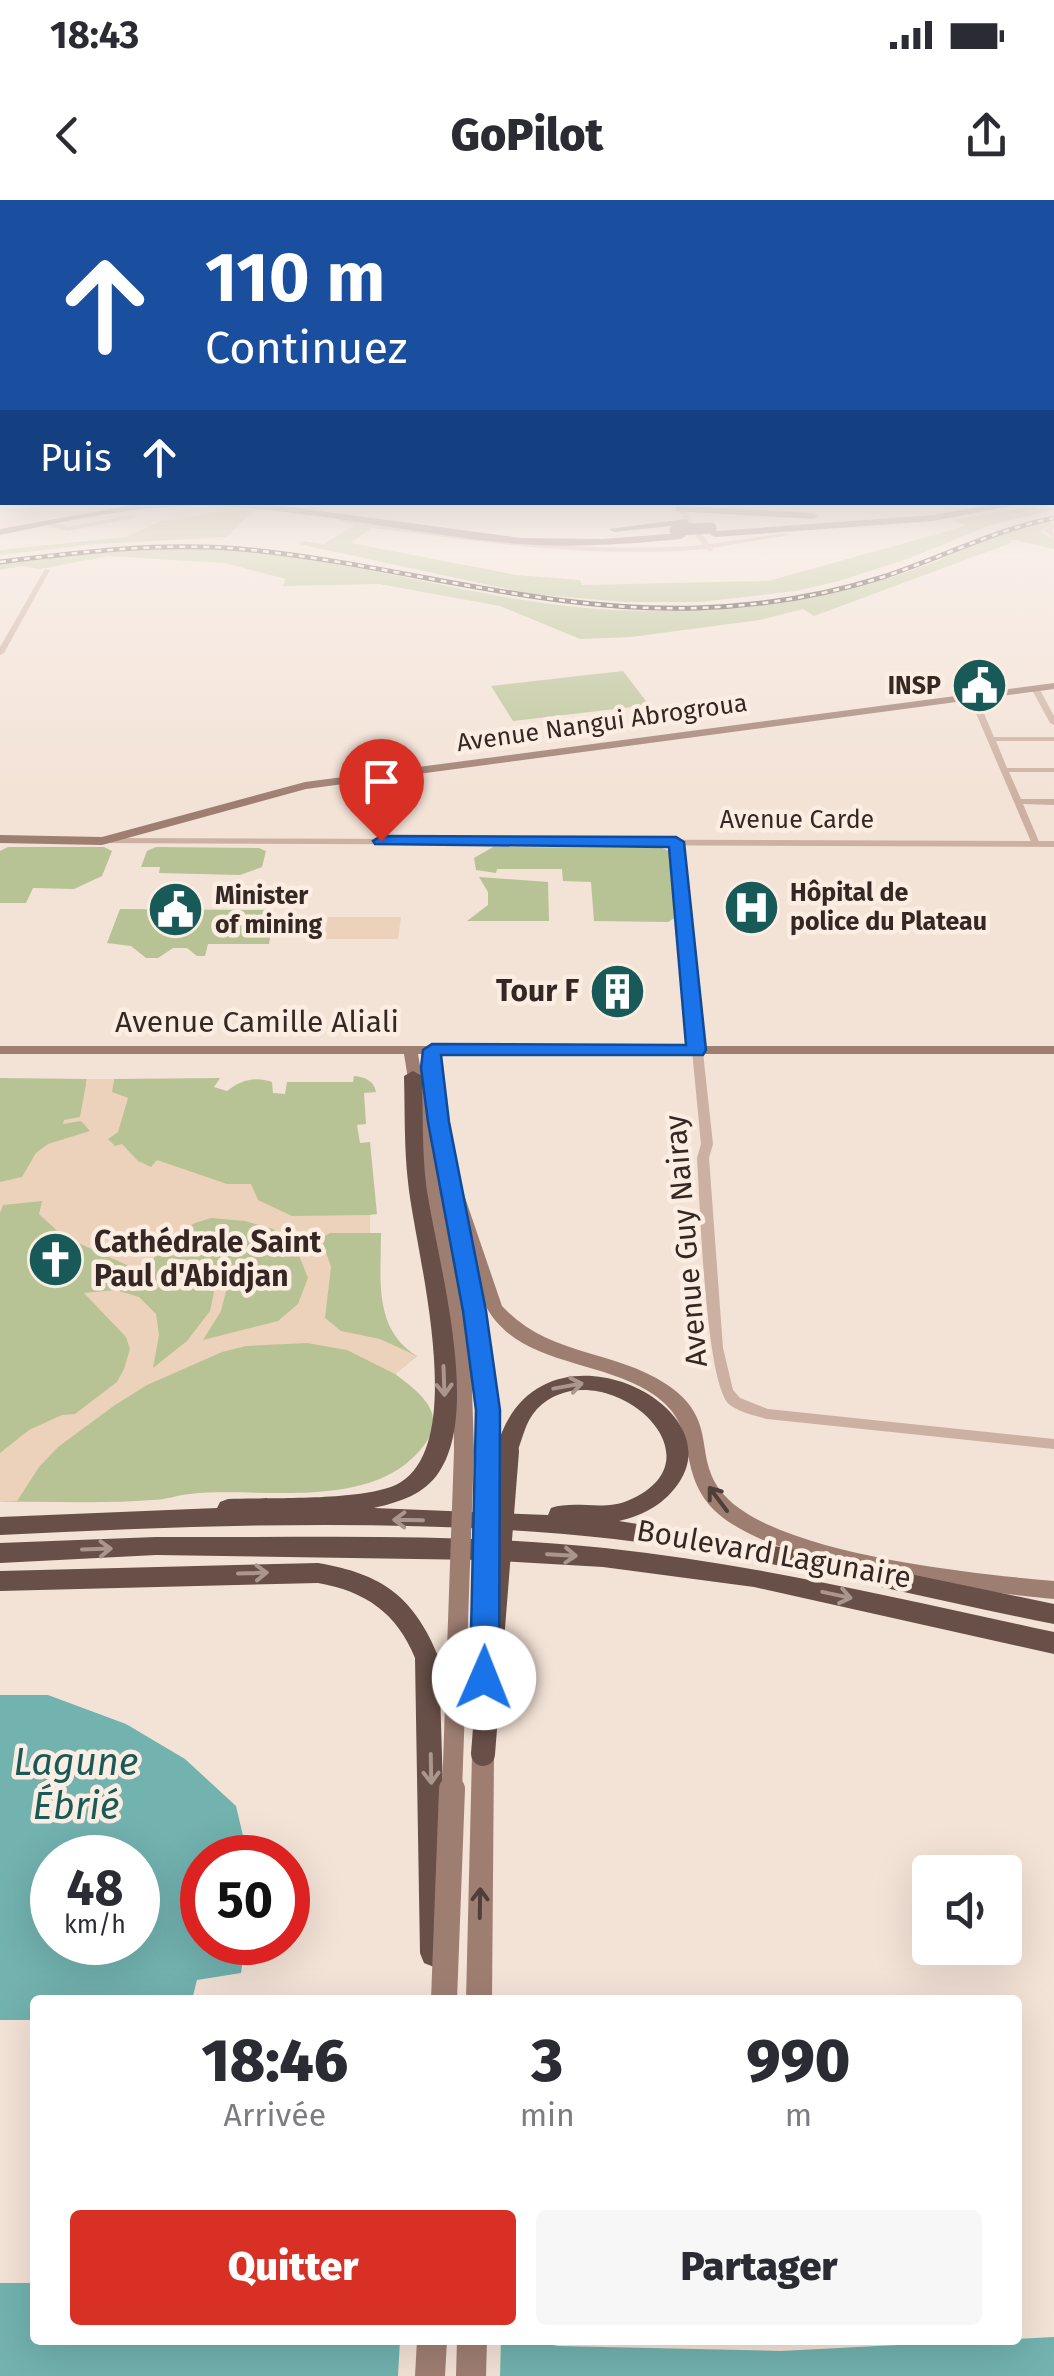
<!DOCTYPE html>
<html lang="fr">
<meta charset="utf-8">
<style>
:root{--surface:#fff;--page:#f7f7f7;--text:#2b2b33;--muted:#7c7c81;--accent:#d93025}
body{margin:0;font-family:"Fira Sans",sans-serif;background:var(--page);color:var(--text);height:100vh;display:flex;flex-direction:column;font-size:38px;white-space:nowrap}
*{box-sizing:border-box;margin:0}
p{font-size:32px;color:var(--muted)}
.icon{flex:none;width:55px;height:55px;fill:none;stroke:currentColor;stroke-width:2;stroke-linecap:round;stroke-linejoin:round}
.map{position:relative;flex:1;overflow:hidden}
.panel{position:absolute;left:30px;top:1795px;width:992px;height:350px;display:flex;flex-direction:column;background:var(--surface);border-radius:10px;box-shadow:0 10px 40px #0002}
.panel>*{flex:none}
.guide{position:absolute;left:0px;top:0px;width:1055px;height:305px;box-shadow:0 10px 40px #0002;background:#1a4fa0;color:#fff;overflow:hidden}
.controls{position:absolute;left:912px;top:1655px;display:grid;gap:20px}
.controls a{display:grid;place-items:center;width:110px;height:110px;border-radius:10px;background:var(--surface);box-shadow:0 10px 40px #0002;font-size:50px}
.speed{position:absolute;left:30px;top:1635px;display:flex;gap:20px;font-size:50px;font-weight:700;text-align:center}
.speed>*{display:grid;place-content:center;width:130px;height:130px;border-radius:50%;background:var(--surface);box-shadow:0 10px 40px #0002;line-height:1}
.speed small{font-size:25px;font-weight:400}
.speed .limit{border:15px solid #d22;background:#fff;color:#111}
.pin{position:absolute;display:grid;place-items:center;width:85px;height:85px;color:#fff;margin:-102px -42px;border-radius:50% 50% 50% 0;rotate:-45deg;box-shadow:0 0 10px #0007}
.pin .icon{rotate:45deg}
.me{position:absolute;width:110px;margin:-55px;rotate:1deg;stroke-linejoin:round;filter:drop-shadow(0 0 8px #0008)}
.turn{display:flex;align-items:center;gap:35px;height:210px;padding:0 40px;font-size:45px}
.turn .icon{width:130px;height:130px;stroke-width:2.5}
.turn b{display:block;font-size:70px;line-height:85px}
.then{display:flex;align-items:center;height:95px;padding:0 40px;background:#0003;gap:20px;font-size:38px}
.eta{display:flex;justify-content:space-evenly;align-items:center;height:170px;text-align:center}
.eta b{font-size:60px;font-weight:800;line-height:70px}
.primary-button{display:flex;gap:20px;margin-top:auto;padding:20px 40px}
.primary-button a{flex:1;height:115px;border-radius:10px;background:var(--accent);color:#fff;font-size:40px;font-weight:800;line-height:115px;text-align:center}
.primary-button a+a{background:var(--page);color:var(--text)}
.status{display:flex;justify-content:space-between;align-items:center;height:70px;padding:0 50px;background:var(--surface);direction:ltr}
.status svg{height:28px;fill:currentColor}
header{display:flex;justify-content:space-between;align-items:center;height:130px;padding:0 40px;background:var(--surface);font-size:45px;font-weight:800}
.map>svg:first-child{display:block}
.green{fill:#b8c395}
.plaza{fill:#edd2bb}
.water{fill:#72b2af;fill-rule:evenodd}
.pier{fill:#f3e2d6}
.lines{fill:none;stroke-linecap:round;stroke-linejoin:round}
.minor{fill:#ccb0a1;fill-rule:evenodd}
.tertiary{fill:#ccb0a1;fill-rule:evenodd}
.secondary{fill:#9f7e72;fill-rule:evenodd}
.primary{fill:#795d54;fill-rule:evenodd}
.trunk{fill:#684f48;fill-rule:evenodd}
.rail-casing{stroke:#352824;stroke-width:5}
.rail{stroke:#fbede2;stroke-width:2.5;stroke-dasharray:6;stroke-linecap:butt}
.secondary-bridge-far1{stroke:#9f7e72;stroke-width:20}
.secondary-bridge{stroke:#9f7e72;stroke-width:26}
.primary-bridge{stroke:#795d54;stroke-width:11}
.trunk-bridge{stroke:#684f48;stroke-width:24}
.oneway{stroke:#aa968d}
.oneway2{stroke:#503e38}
.route{fill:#1a73e8;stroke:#114b97;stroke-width:2.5}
.labels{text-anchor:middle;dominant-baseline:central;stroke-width:9;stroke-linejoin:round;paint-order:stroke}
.far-poi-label{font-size:25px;font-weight:bold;fill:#352824;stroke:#fbede2;text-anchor:start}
.far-street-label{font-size:25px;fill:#352824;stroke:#fbede2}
.poi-label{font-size:30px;font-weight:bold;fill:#352824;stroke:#fbede2;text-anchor:end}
.street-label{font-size:30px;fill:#352824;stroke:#fbede2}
.near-water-label{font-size:38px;font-style:italic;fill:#175a58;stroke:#fbede2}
</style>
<div class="status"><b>18:43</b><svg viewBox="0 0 49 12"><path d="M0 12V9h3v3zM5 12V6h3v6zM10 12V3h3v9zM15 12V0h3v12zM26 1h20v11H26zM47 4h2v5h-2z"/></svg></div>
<header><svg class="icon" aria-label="back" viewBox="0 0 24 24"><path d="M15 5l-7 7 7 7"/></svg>GoPilot<svg class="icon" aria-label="share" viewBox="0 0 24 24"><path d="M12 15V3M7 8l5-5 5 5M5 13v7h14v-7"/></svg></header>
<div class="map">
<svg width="1054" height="2176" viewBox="0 0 1054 2176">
<rect width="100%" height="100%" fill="#f3e2d6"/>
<g class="green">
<polygon points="1044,304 1054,310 993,324 910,358 839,381 796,391 699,402 624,402 531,394 298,344 303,341 324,344 355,325 371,328 351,343 516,375 580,380 582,385 768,381 966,326 953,320"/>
<polygon points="213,306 262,310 252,312 226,337 96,344 0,355 0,350 126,337 159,322 219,312"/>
<path d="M1046,321L1054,324L1040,332L1054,339V349L1010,339L1011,343L814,416L803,409L760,420L631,437L580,439L500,406L379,384L283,386L286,379L224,363L109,356L40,369L21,366L0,370V364C87,353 176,343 264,353C402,369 522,414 666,411C742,410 817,401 890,378C943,361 991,334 1046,321Z"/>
<polygon points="623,471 649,505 513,521 491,486"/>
<polygon points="8,647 104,647 112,651 102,676 74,689 33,688 26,703 0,703 0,651"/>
<polygon points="156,647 259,648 266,651 262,667 240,675 159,673 160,667 141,667 147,651"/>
<polygon points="493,647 662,648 669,651 676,717 668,722 594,721 591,682 563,681 562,669 497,669 496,673 476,670 474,658"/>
<polygon points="479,677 548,682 549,721 467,721 488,705 488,692"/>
<polygon points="120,709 275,710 275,711 269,744 208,744 205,756 197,756 187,748 173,748 158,758 146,758 131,746 107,743"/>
<path d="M354,876C364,877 374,880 376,892L364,893L366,924L357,925L360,943L370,942L377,1014L370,1015V1033H381C381,1079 373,1129 417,1156L395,1174C416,1190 447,1211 427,1241C378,1314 264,1286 190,1294C178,1295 165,1300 153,1300C102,1304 51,1301 0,1302V878L87,879L86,884H113L114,879L220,878L214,887L227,891C241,880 255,876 272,882L273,893L285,894L287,882H353Z"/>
</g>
<g class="plaza">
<polygon points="328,717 401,717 398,739 324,739"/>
<polygon points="87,879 114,879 112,892 128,898 118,932 108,939 115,946 122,944 138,961 151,967 157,960 227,984 251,984 258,1000 292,1016 370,1015 370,1033 330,1033 321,1038 331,1067 325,1118 341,1131 380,1139 417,1156 395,1174 347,1150 307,1143 246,1146 222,1152 147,1185 115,1205 58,1247 39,1267 17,1301 0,1302 0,1253 29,1230 62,1215 75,1214 117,1182 124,1169 130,1149 126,1137 84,1093 116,1090 139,1097 156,1114 159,1135 153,1168 187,1141 210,1111 215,1087 202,1075 215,1069 228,1083 221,1111 203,1140 278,1121 298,1104 308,1078 295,1045 273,1029 245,1021 211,1018 195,1023 164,1039 150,1066 129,1066 63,1036 39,1014 42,1001 3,1005 0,1013 0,982 22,977 36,953 48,944 90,931 81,921 63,924 64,920 80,917"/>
</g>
<g class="water">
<path d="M0,1495H48L126,1524L185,1559L236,1606L248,1657L202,1658V1742L245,1743L241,1773L197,1780L192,1800H35V1820H0ZM52,1658H138V1742H52Z"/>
<polygon points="0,2083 35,2083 35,2140 526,2140 558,2146 781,2151 1054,2137 1054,2176 0,2176"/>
</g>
<polygon class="pier" points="400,2140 501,2140 500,2176 398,2176"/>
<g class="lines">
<g class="minor">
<path d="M672,302H678L709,344L786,333L789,335L712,348L713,350L710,352L706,349C610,357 515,347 421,334C394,330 363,329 338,320L341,318C461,336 582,355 703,345Z"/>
<polygon points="132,315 134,318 67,331 40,323 43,321 67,327"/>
<polygon points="1054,324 1054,329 1051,330 1054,333 1054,339 1044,330"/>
<polygon points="45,369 50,370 4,453 0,455 0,447"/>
<polygon points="1032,486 1039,488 1054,516 1054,525 1050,523 1031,488"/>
<polygon points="970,495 977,497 994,537 1054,537 1054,541 996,541 1007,568 1054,568 1054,572 1009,572 1021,599 1054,599 1054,605 1023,604 1040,644 1039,646 1032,644 969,497"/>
<path d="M676,639L680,642L713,944L709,958L723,1148L733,1190L740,1198L768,1209L1054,1239V1249L767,1219C756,1216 739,1212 730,1205C705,1186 700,998 697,958L701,944L672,642Z"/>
</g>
<polygon class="tertiary" points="102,638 1054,641 1054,647 98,643 97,641"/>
<g class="secondary">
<polygon points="1054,483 1054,489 306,589 102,645 0,643 0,635 102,637 305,582"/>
<path d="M0,846H1054V854H439L437,868L458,977L502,1106C549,1157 612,1149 666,1184C719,1219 693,1253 720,1290C767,1354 976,1374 1054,1381V1399C974,1391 755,1366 707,1302C676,1261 701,1223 648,1191C590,1156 504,1166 479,1090L490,1156L498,1250L495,1255H481L478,1250L472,1156L452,1027L457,1022L444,987L423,868L424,854H418L471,1159L474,1251L471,1256H457L454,1251L453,1159L404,854H0Z"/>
<polygon points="483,1544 491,1547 494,1554 492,1800 466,1800 472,1554 475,1547"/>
<polygon points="417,2140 447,2140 445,2176 415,2176"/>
<polygon points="457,2140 487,2140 486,2176 456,2176"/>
</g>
<g class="primary">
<rect x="1052" y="296" width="2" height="3"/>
<path d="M149,302L283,306L521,338L602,339L681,333L686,336L681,339C628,344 574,348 521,344C415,336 310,308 203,306C135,305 67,321 0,335V329Z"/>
<polygon points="1006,302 1031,302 933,321 715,337 710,334 715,331 933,315"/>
<polygon points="678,306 813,313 818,316 813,319 675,311"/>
<polygon points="686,319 690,324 614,332 609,329"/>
</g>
<g class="trunk">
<path d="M413,871L422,876C423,912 422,948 426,984C436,1056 482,1209 439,1272C424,1295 399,1302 374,1308L548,1315L551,1308C575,1300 603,1311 627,1301C733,1257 599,1146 537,1209C524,1223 523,1240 515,1257H499L496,1251C531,1107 732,1200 680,1281C666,1303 645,1315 619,1321L780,1347L1054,1404V1424C908,1395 763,1356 614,1339C411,1317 204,1325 0,1335V1317L217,1308L220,1302L228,1299C267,1297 370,1302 401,1282C469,1238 415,1050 408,982C404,947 405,911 404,876Z"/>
<path d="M156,1337C305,1338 457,1332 605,1348C757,1364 905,1400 1054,1432V1454L754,1387L603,1367L480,1360L156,1355L0,1363V1343Z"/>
<path d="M318,1363C383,1374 414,1397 439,1458L448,1753L444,1763L434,1767L424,1763L420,1753L415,1458C397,1413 365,1391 318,1383L0,1391V1371Z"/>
</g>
<defs>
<path id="rail" d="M0,362C80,352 161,342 241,349C394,363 542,413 697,408C760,406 823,396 883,377C941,358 994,330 1054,318"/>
</defs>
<use href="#rail" class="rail-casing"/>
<use href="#rail" class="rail"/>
<g class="secondary-bridge-far1">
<polyline points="486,1383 488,1250"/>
<polyline points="452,1592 464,1251"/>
</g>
<polyline class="secondary-bridge" points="444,1800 452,1589"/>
<polyline class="primary-bridge" points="675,330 711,328"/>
<polyline class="trunk-bridge" points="483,1554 507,1251"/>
</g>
<defs><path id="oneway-shaft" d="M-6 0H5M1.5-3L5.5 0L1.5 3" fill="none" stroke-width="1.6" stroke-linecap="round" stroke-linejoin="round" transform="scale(2.5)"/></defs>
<g class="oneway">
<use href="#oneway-shaft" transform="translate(444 1181) rotate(88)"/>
<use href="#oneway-shaft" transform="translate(568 1186) rotate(-10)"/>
<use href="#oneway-shaft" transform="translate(408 1320) rotate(-179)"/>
<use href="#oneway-shaft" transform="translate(97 1349) rotate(-2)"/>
<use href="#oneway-shaft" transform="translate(562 1355) rotate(3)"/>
<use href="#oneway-shaft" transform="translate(253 1373) rotate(-2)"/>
<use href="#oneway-shaft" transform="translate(837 1395) rotate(12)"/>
<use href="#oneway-shaft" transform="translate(431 1569) rotate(89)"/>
</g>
<g class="oneway2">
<use href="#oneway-shaft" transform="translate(718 1299) rotate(-127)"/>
<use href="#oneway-shaft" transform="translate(480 1703) rotate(-89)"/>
</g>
<linearGradient id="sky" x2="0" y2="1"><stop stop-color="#79b3d1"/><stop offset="0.49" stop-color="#faf2ed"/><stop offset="1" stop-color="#faf2ed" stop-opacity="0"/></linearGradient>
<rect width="1054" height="601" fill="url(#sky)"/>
<polygon class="route" points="381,636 676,637 684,642 706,850 703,855 441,855 449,922 486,1111 500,1210 499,1478 495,1487 484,1490 474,1487 470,1478 476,1210 463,1111 428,922 421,868 423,850 432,844 686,845 669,647 375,644 373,641"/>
<defs>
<symbol id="civic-disc" viewBox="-11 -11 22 22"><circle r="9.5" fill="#175a58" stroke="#fbede2"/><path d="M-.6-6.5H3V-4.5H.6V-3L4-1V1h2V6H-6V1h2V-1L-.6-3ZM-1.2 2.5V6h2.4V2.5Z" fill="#fff"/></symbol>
<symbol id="hospital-disc" viewBox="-11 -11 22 22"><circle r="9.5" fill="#175a58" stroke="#fbede2"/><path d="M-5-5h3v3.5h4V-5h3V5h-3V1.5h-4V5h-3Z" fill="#fff"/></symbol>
<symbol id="building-disc" viewBox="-11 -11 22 22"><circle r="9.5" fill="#175a58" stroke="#fbede2"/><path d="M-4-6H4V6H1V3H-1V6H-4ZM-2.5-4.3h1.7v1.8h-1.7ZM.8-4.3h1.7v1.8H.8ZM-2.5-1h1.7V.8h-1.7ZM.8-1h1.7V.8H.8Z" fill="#fff"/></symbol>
<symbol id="church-disc" viewBox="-11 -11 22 22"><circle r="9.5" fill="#175a58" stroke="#fbede2"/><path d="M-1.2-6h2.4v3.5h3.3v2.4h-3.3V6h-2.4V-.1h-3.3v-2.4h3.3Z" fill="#fff"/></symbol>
</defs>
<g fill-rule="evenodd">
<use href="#civic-disc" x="948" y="454" width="63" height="63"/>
<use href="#hospital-disc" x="720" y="676" width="63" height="63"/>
<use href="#civic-disc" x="144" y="678" width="63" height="63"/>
<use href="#building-disc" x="586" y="760" width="63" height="63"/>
<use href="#church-disc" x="24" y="1028" width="63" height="63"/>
</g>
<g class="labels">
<g class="far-poi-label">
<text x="941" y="486" text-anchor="end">INSP</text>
<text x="790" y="693">Hôpital de<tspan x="790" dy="29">police du Plateau</tspan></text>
<text x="215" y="696">Minister<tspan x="215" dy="29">of mining</tspan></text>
</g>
<g class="far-street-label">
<text transform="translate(602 523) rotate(-8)">Avenue Nangui Abrogroua</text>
<text x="797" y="620">Avenue Carde</text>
</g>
<g class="poi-label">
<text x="579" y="791">Tour F</text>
<text x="94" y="1042" text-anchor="start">Cathédrale Saint<tspan x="94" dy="34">Paul d'Abidjan</tspan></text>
</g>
<g class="street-label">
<text x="257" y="822">Avenue Camille Aliali</text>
<text transform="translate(686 1041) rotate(-95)">Avenue Guy Nairay</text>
<text transform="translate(774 1354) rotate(10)">Boulevard Lagunaire</text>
</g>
<g class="near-water-label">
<text x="76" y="1562">Lagune<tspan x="76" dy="44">Ébrié</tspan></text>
</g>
</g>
</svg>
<div class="controls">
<a><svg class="icon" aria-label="sound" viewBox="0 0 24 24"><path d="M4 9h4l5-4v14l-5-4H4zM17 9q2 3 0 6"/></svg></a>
</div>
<div class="speed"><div>48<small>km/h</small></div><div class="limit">50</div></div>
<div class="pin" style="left:381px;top:641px;background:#d93025"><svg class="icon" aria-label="arrive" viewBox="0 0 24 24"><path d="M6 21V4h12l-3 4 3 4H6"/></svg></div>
<svg class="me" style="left:484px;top:1478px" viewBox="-20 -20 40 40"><circle r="19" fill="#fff"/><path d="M0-13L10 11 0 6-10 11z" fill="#1a73e8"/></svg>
<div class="guide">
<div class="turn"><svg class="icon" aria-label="ahead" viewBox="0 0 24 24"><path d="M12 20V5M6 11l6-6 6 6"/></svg><div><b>110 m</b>Continuez</div></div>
<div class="then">Puis<svg class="icon" aria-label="ahead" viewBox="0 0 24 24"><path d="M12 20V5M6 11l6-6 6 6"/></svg></div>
</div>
<section class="panel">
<div class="eta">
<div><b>18:46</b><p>Arrivée</p></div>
<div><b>3</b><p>min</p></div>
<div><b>990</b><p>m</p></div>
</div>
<div class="primary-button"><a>Quitter</a><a>Partager</a></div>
</section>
</div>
